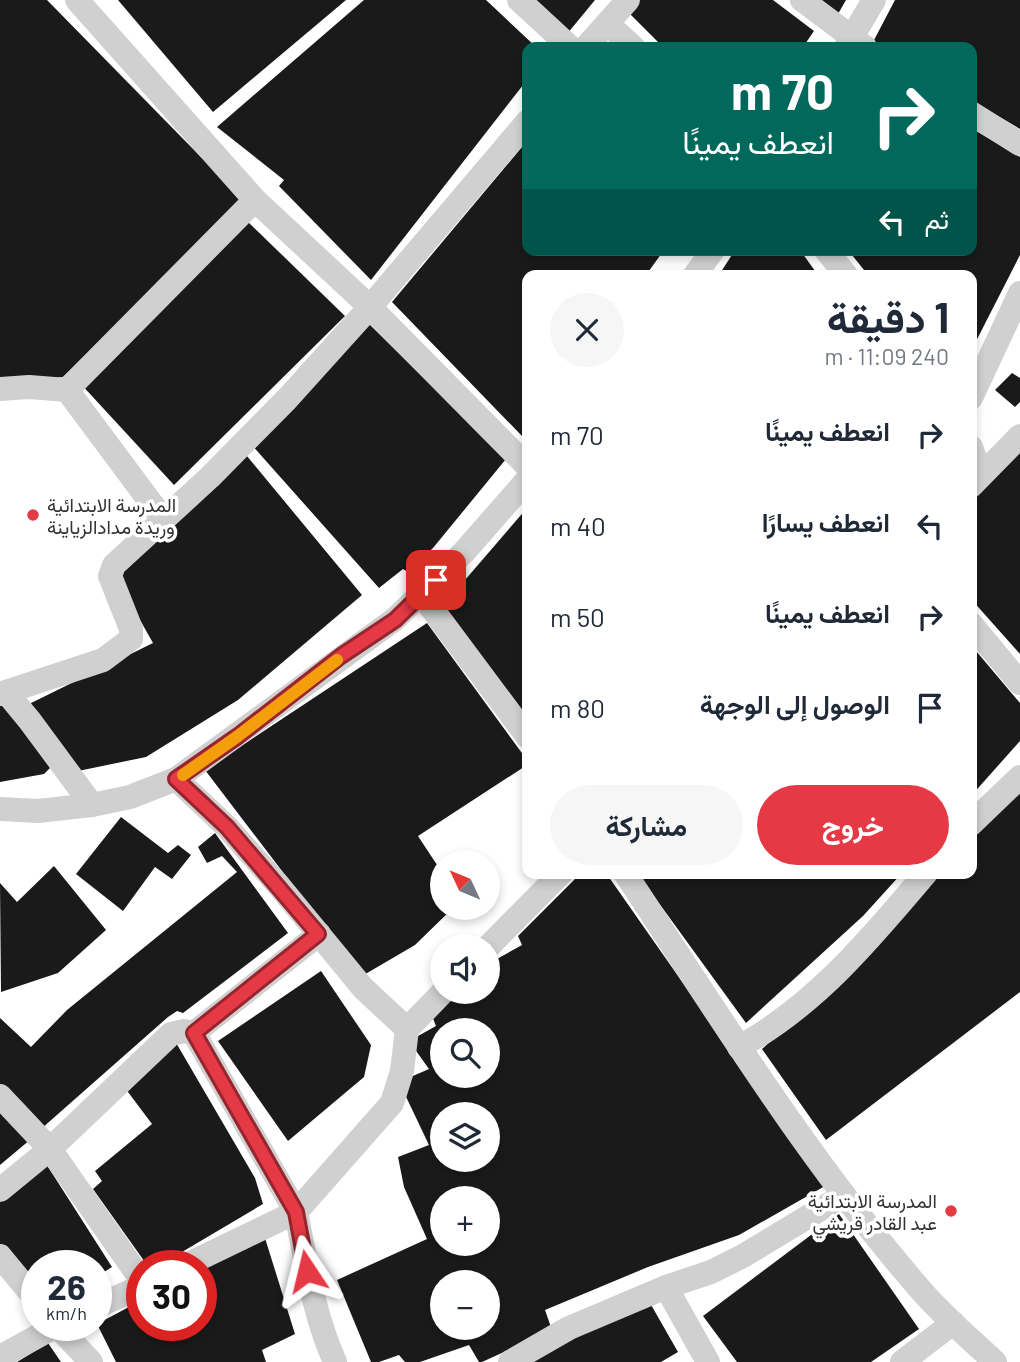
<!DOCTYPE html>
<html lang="ar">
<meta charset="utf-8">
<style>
:root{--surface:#fff;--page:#f6f6f7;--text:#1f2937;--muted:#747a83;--accent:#e63946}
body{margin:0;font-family:Barlow,Vazirmatn,sans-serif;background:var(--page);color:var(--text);direction:rtl;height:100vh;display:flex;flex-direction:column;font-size:26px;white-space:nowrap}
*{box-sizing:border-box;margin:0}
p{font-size:23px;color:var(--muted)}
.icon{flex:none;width:38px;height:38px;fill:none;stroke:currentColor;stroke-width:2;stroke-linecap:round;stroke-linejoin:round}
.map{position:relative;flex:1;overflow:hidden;direction:ltr}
.sheet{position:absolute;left:522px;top:270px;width:455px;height:609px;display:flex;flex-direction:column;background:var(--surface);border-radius:14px;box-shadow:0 4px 10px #0003;direction:rtl}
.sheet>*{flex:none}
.guide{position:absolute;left:522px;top:42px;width:455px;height:214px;border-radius:14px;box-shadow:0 4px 10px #0003;direction:rtl;background:#00695c;color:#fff;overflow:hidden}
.needle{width:46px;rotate:314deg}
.tools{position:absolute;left:430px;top:850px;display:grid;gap:14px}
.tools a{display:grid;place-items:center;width:70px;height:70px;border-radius:50%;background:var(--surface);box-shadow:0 4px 10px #0003;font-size:35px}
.speed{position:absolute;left:21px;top:1250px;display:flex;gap:14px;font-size:35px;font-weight:700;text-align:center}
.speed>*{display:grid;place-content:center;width:91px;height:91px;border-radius:50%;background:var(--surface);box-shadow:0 4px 10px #0003;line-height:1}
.speed small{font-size:18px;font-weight:400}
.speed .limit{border:10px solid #d22;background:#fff;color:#111}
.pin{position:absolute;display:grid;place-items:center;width:60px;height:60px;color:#fff;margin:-30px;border-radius:14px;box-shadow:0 4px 10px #0006}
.me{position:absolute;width:77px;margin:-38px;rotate:350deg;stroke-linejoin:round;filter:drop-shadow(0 0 5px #0008)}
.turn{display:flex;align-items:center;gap:24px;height:147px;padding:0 28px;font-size:32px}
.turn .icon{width:91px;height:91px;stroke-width:2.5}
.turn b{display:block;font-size:49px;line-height:60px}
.then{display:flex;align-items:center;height:66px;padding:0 28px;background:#0003;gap:14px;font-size:26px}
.round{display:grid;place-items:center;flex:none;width:74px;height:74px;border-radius:37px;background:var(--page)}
.headline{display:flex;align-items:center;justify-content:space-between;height:119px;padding:0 28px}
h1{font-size:42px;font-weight:700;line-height:52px}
.cta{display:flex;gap:14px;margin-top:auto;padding:14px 28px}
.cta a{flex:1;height:80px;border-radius:42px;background:var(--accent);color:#fff;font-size:28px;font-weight:700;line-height:80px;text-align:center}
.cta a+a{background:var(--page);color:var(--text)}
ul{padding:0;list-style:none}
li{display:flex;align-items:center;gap:21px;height:91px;padding:0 28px}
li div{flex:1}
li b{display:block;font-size:26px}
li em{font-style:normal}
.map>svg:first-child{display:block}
.building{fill:#1a1a1a;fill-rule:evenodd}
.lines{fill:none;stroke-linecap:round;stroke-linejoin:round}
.street{stroke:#d0d0d0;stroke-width:24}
.route-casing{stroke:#96252e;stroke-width:18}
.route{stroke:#e63946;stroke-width:12}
.slow{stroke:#f59e0b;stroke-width:12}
.poi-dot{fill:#e63946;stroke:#fff;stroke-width:2.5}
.labels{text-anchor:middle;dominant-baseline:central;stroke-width:7;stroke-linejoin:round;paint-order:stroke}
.poi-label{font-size:19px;fill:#333;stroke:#fff;text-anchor:start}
</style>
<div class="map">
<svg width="1020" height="1362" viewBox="0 0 1020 1362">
<rect width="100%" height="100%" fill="#fff"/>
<g class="building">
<polygon points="0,0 47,0 246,203 63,377 4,384 0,381"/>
<polygon points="118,0 346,0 213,112"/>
<polygon points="364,0 486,0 536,47 527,47 527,80 371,280 279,186 284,180 217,127"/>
<polygon points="530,0 595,0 567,34"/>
<polygon points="631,0 773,0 814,31 803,47 663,47 623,7"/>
<polygon points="813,0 846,0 838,14"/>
<polygon points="895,0 1020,0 1020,129 971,100 971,47 882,47 873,42"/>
<polygon points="971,128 1020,157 1020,255 971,351 971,275 868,275 848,250 971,250"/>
<polygon points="527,141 527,250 664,250 646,275 527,275 527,431 522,436 392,302"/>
<polygon points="244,218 345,316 174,485 79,382"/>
<polygon points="735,250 800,250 818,275 719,275"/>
<polygon points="366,321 506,459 433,548 408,572 403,569 379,588 250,443"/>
<polygon points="1012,373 1020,378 1020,402 1015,407 995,390"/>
<polygon points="1020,443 1020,654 971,599 971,499"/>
<polygon points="242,450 362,595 238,700 146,757 78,771 25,706 153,643 113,572"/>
<polygon points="527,508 527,726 440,609"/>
<polygon points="427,623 527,760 527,765 418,836 443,874 443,908 453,908 415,945 362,976 205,770"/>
<polygon points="971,645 1020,703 1020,741 971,796"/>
<polygon points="0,701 53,765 44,774 0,782"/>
<polygon points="1020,789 1020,992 826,1140 762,1049 821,996 936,873 971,873 971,833"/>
<polygon points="121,817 168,853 178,845 191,855 172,879 155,867 123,911 76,874"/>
<polygon points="215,833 288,933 183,1013 177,1011 168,1017 41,1129 0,1090 0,1018 31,1047 67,1010 237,872 222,856 207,863 198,847"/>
<polygon points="54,866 106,930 58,973 1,992 0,883 17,902"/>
<path d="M581,873H606L825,1186L739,1235L648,1267L545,1310L552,1330L482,1362H479L469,1345L420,1362H405L399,1355L379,1362H371L337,1280L427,1239L404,1187L398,1157L429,1145L399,1082L429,1069L409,1041L436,1026L432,1016L456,992H488V964L522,945L518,936ZM443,1031H488V1076H443ZM443,1115H488V1160H443ZM443,1199H488V1244H443ZM443,1283H488V1328H443Z"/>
<polygon points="637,873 902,873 863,916 746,1023"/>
<polygon points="321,971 371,1045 364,1077 288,1141 218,1041"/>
<polygon points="175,1041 255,1178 263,1204 160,1265 147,1265 93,1189 102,1181 95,1171 152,1124 125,1088"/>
<polygon points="0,1104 31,1139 0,1165"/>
<polygon points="43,1159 112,1267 96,1277 96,1265 37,1265 37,1299 0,1247 0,1195"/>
<polygon points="839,1214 919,1329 871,1362 737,1362 703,1316"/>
<polygon points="264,1235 295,1334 262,1350 266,1362 116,1362 97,1324 142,1300 142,1325 201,1325 201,1268"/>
<polygon points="646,1296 678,1352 661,1362 525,1362"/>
<polygon points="48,1343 61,1362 17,1362"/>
</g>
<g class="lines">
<g class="street">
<polyline points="77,0 255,200 370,307 527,466"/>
<polyline points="519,0 570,47"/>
<polyline points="802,0 865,47"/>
<polyline points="608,24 633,47"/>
<polyline points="586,47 628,0"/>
<polyline points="846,47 874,0"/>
<polyline points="971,113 1020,144"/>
<polyline points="826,250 846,275"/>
<polyline points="695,275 713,250"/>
<polyline points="0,389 29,387 67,390 163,519"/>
<polyline points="67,390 255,200"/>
<polyline points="971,398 1020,293"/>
<polyline points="971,447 981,475"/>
<polyline points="971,486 1020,436"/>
<polyline points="421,594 527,736"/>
<polyline points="971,624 1020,683"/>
<polyline points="6,692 30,721 92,805"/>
<polyline points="0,694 103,660 131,639 131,629 110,576 114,565 210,477 287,399 370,307 527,122"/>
<polyline points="176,779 227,827 280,887 363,988 407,1029"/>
<polyline points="0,809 38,811 92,805 130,797 176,779 395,619 464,552 527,480"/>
<polyline points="971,824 1020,777"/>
<path d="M625,873C718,1014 808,1160 919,1288C942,1315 969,1338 995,1362"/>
<polyline points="488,947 561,873"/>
<path d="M739,1047C815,1006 871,938 926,873"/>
<polyline points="0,1096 50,1149 142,1281"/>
<polyline points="0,1190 50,1149 171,1034 184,1031 194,1033"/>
<polyline points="0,1256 37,1301"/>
<polyline points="186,1265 296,1212 194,1033 319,934"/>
<polyline points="96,1307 142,1286"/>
<polyline points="56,1325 91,1362"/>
<polyline points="0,1357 58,1325"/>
<path d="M335,1362C314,1315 306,1263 296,1212L392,1103L402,1071L407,1029L443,992"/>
<polyline points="510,1362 569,1328 666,1287"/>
<polyline points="708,1362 666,1287 711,1272 743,1256 844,1195"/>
<polyline points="902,1362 953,1323"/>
</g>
</g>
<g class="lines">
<defs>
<polyline id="route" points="307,1271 296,1212 194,1033 318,934 227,827 176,779 238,736 341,656 395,620 436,580"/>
</defs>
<use href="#route" class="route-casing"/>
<use href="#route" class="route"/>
<polyline class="slow" points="183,775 238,736 337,660"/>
</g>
<g class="poi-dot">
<circle cx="33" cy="515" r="7"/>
<circle cx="951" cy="1211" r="7"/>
</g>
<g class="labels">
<g class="poi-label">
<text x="47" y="504">المدرسة الابتدائية<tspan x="47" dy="22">وريدة مدادالزياينة</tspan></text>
<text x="937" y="1200" text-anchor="end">المدرسة الابتدائية<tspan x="937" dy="22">عبد القادر قريشي</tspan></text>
</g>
</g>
</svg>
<div class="tools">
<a><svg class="needle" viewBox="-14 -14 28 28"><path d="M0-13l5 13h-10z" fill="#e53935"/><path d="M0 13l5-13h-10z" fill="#747a83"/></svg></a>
<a><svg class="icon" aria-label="sound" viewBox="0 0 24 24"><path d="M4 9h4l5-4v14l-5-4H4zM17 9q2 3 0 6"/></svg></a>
<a><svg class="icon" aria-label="search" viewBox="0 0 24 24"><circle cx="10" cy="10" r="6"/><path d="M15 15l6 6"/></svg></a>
<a><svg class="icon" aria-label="layers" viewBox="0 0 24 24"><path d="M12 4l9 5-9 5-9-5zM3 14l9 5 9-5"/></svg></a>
<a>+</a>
<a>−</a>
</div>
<div class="speed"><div>26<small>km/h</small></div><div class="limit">30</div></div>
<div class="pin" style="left:436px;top:580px;background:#d93025"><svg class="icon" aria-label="arrive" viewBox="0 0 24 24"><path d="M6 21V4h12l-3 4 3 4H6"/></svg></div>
<svg class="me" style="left:307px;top:1271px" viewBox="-20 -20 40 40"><path d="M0-17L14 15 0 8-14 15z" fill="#e63946" stroke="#fff" stroke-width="4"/></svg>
<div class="guide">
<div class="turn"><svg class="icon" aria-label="right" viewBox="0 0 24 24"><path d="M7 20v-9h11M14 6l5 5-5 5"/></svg><div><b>70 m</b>انعطف يمينًا</div></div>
<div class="then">ثم<svg class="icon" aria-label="left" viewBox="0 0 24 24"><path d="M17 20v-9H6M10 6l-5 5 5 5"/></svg></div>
</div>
<section class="sheet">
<div class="headline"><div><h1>1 دقيقة</h1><p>240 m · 11:09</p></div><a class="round"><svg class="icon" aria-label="close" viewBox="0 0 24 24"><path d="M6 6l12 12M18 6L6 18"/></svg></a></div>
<ul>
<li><svg class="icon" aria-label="right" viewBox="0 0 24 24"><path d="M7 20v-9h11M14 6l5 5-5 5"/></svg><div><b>انعطف يمينًا</b></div><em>70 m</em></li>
<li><svg class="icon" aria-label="left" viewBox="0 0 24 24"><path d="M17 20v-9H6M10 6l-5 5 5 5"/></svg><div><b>انعطف يسارًا</b></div><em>40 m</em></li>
<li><svg class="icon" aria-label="right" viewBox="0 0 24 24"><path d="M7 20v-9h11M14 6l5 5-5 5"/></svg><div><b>انعطف يمينًا</b></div><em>50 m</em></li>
<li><svg class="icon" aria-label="arrive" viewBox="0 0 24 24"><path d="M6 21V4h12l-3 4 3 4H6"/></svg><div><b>الوصول إلى الوجهة</b></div><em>80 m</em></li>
</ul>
<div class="cta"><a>خروج</a><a>مشاركة</a></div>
</section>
</div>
